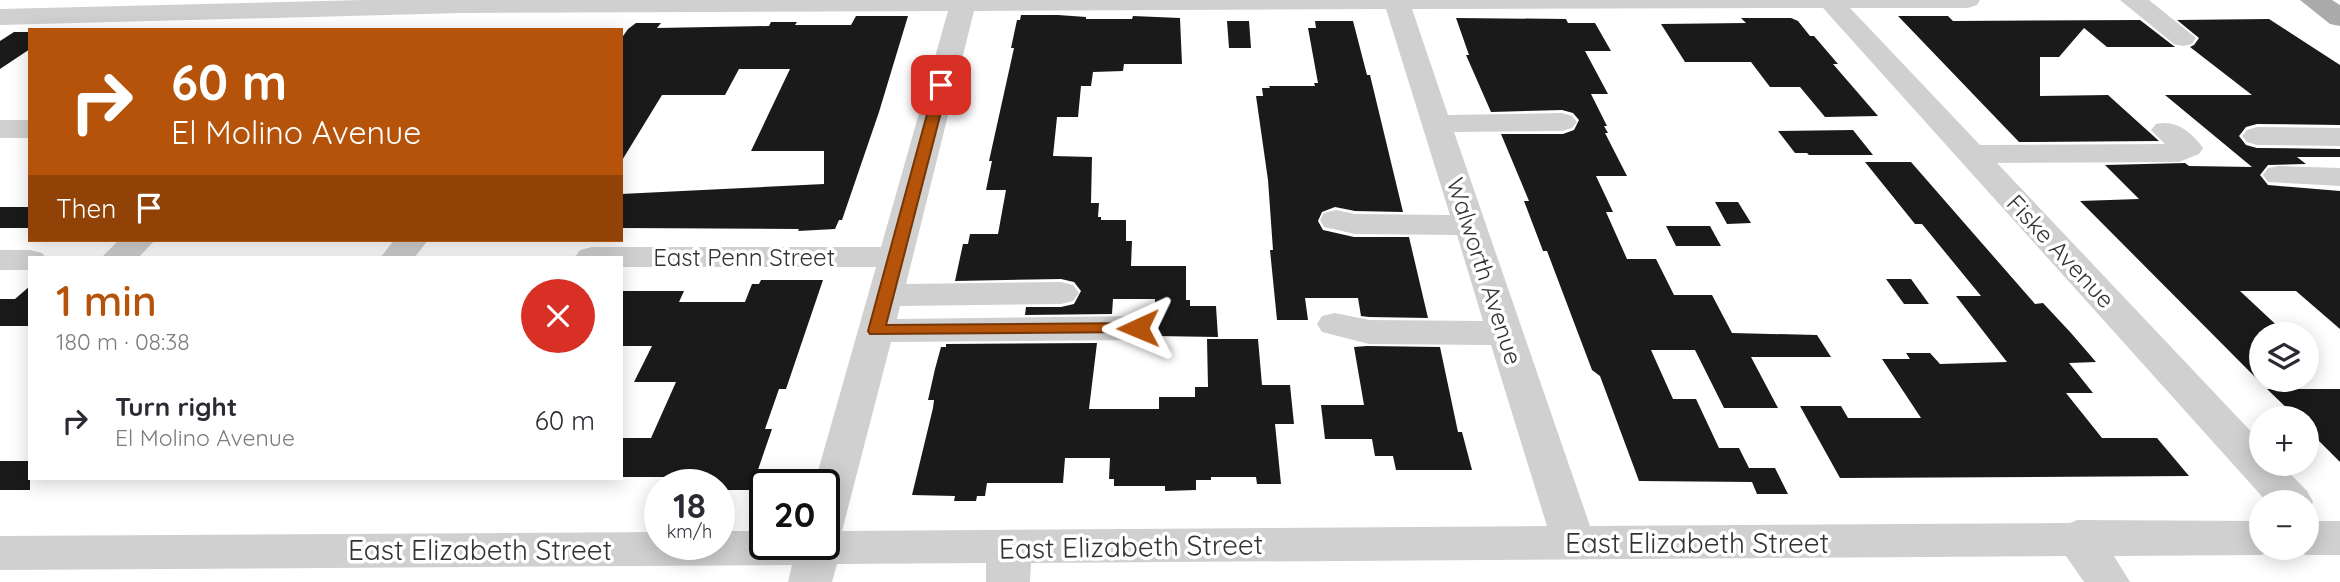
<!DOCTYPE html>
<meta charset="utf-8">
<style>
:root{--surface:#fff;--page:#f7f7f7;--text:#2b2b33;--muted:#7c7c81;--accent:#b45309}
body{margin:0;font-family:Quicksand,sans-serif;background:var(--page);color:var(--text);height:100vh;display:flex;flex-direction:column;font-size:26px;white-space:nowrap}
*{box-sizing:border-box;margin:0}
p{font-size:23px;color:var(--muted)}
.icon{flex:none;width:38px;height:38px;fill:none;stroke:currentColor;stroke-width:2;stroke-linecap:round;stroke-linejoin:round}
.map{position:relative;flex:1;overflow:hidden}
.sheet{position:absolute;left:28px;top:256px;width:595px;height:224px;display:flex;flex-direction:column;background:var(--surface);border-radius:0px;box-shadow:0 4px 18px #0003}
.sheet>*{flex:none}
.banner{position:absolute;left:28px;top:28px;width:595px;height:214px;border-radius:0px;box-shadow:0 4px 18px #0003;background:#b45309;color:#fff;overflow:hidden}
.tools{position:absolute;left:2249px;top:322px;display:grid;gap:14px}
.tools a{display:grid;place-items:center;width:70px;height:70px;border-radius:50%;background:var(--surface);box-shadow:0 4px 18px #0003;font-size:35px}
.speed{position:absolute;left:644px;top:469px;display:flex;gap:14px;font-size:35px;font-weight:700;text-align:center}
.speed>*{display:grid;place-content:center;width:91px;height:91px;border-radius:50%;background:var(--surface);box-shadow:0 4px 18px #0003;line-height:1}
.speed small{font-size:18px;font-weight:400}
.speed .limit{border:4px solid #111;border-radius:10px;background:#fff;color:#111}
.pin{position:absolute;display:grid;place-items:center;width:60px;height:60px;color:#fff;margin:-30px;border-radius:14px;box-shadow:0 4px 10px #0006}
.me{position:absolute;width:77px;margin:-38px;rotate:269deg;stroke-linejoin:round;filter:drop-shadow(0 0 5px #0008)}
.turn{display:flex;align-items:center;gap:24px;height:147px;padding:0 28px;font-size:32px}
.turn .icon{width:91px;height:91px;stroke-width:2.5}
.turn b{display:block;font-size:49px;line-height:60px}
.then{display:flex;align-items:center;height:66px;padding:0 28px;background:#0003;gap:14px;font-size:26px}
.round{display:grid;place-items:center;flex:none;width:74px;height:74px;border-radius:37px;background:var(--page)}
.summary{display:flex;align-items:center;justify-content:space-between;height:119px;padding:0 28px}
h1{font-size:42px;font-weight:600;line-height:52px;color:var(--accent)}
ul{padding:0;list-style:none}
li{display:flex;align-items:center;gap:21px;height:91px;padding:0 28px}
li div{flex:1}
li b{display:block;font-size:26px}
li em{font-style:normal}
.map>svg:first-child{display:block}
.building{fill:#1a1a1a}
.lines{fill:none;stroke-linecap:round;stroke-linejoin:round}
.minor{fill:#d0d0d0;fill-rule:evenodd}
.major{fill:#ababab;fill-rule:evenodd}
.route{fill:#b45309;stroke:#753606;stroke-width:2}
.labels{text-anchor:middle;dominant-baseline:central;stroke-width:7;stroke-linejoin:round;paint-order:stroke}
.street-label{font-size:24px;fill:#333;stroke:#fff}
.near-street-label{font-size:28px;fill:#333;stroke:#fff}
</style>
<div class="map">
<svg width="2340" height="582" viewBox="0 0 2340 582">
<rect width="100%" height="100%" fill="#fff"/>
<g class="building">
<polygon points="1021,15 1058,15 1086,17 1086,19 1132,19 1133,16 1180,18 1182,64 1124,64 1123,71 1093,72 1091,86 1081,86 1078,117 1057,117 1053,156 1092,157 1091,203 1099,203 1098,217 1101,217 1101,220 1126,220 1126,241 1132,241 1131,266 1186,266 1186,300 1190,300 1190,306 1216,306 1218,337 1155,336 1158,329 1155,322 1155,299 1113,299 1112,314 1025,315 1026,307 1061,307 1074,304 1081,291 1074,282 1061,279 955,281 963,244 968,244 970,234 998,234 1006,190 986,190 992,161 989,161 1014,48 1011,48 1017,20 1020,20"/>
<polygon points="856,16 908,16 879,112 842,220 839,220 835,229 798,231 799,229 621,228 621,194 824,184 824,151 751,151 790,69 739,69 725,95 662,95 621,162 621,39 628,29 636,23 661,23 657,28 769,26 771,22 797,22 795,25 851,25"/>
<polygon points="1898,16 1948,16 1953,21 2140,20 2175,47 2107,47 2084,28 2059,57 2040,57 2040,96 2108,95 2159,141 2019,142"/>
<polygon points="1456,18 1566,19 1568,23 1595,23 1611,51 1585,51 1608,94 1591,94 1607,126 1604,126 1608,133 1605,133 1627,176 1596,176 1613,212 1606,212 1627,259 1656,259 1674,295 1712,295 1732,333 1817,335 1831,357 1751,357 1778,408 1724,408 1695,350 1651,350 1673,399 1696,399 1719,448 1739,448 1749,468 1775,468 1788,494 1757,494 1752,482 1639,481 1600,376 1592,370 1547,251 1543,251 1524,201 1529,201 1501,134 1563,134 1574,130 1579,120 1573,113 1562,110 1491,112 1466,55 1469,55"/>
<polygon points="1741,18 1791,18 1798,21 1810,36 1814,36 1838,64 1833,64 1878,116 1825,117 1800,87 1770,87 1751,62 1685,62 1661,24 1746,23"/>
<polygon points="2269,19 2340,65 2340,125 2257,124 2246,127 2239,136 2246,145 2257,148 2340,149 2340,157 2297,157 2306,164 2268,165 2260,175 2268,185 2340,191 2340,329 2296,291 2240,291 2286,334 2261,334 2261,383 2080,201 2139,199 2105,165 2185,163 2189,166 2252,167 2165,95 2252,95 2190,47 2194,45 2199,38 2177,20"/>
<polygon points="1227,21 1249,21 1251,48 1229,48"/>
<polygon points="1315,21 1353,21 1367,75 1370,75 1403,212 1355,211 1335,207 1322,212 1318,221 1323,230 1354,237 1409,237 1428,318 1369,317 1361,316 1358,298 1305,298 1308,320 1277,320 1270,250 1273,250 1268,180 1256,96 1263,96 1262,88 1270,88 1269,86 1315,86 1314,83 1318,83 1308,28 1316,28"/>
<polygon points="14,32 30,32 30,49 0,69 0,41"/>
<polygon points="1853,130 1873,155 1809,155 1807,153 1795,153 1778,131"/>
<polygon points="1865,162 1911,162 2035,304 2043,303 2071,333 2096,362 2069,363 2093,393 2066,393 2102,438 2157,438 2189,476 1840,478 1800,406 1841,406 1848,418 1921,418 1882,359 1910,359 1906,353 1930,353 1940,364 2007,362 1956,296 1981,296 1922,224 1915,224"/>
<polygon points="1715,202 1738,202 1751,223 1727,224"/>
<rect x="0" y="207" width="30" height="21"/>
<polygon points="1666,226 1710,226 1721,246 1676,246"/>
<polygon points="1886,279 1911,279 1929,304 1904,304"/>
<polygon points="761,280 823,280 786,389 779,389 765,429 772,429 751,490 719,490 719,485 671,485 674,477 621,477 621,438 651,438 676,382 634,382 652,346 621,346 621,291 684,291 679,302 745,302 752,284 759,284"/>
<polygon points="30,286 30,326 0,326 0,299 15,299"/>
<polygon points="1207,339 1258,339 1262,385 1290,385 1294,424 1275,424 1281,484 1257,484 1256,477 1211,477 1211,480 1196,480 1196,490 1165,491 1165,486 1114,486 1114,479 1109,479 1110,458 1065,458 1063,483 987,483 985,496 977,496 976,501 954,501 955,496 912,495 933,408 934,400 928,400 935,369 941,347 946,347 946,344 1097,343 1089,409 1159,409 1159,397 1195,397 1195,387 1208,387"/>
<polygon points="1367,346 1440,347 1458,432 1462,432 1472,470 1396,470 1393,456 1375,456 1372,439 1325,439 1321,405 1364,405 1354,347"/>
<polygon points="2267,389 2340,389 2340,462 2306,428 2306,418 2297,418"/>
<rect x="0" y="461" width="30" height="29"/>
</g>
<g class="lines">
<g class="minor">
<path d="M362,0H1980L1977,5L1968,8H1850L1980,145L2165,144L2151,130L2156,124C2175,119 2192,132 2203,148L2199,154L2179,162L1997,163L2261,442V464H2281L2307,491L2313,502L2306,513V502H2267L1823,8L1412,9L1448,115L1562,113L1572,116L1577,122L1572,128L1562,131L1454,132L1590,526L2070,523L2077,520L2261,521V548H2277L2276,550L2261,555L2114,556L2130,582H2084L2066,556L1031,563L1030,582H986V563L837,564L832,582H788L792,565L0,570V536L660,532V544H719V531H765V544H824V485H814L876,267H621V257H575L580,250L592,247H881L948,11L461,13L0,25V9ZM1386,9L1450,215L1355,214L1336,210L1324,213L1320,220L1324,227L1355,234L1457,235L1483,321L1369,320L1335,313L1322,316L1317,324L1322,332L1369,344L1491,345L1547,526L842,531L891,342L1138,340L1151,336L1156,328L1151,320L1138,316L897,319L900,306L1061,304L1073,301L1079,293L1073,285L1061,282L906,284L974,11Z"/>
<polygon points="2120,0 2149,0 2196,38 2192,44 2183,46 2174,44"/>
<rect x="0" y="120" width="30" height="18"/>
<polygon points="2257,127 2340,128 2340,146 2257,145 2247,142 2242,136 2247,130"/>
<polygon points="2279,166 2340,168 2340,186 2268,182 2263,175 2268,168"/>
<polygon points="119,240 155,240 139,257 102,257"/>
<polygon points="394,240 428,240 415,257 381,257"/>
<polygon points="0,250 30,250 42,253 45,257 30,257 30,270 0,270"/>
<polygon points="2306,521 2340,521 2340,555 2306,555 2291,550 2290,548 2306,548"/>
</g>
<polygon class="major" points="2300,0 2332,0 2340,5 2340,26 2330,24"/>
</g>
<polygon class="route" points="941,82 948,85 886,325 1138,323 1146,328 1143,332 870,334 868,331 935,85"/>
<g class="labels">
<g class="street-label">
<text transform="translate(2061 251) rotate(47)">Fiske Avenue</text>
<text x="744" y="257">East Penn Street</text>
<text transform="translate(1485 271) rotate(72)">Walworth Avenue</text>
</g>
<g class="near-street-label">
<text x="1697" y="542">East Elizabeth Street</text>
<text transform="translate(1131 546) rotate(-1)">East Elizabeth Street</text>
<text x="480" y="549">East Elizabeth Street</text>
</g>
</g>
</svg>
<div class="tools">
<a><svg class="icon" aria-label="layers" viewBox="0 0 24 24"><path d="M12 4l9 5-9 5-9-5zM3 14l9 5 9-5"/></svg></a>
<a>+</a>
<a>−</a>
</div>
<div class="speed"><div>18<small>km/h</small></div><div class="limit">20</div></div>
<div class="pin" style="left:941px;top:85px;background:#d93025"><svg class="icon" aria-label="arrive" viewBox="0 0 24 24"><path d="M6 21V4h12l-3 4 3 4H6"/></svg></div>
<svg class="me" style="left:1138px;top:328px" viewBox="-20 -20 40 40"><path d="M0-17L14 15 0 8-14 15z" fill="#b45309" stroke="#fff" stroke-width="4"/></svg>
<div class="banner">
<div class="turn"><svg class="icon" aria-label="right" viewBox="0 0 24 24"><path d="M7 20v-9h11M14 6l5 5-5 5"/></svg><div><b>60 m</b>El Molino Avenue</div></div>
<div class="then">Then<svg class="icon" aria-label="arrive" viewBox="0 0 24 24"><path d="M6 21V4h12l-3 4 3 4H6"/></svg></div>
</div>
<section class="sheet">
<div class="summary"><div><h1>1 min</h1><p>180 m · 08:38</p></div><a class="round" style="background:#d93025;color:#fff"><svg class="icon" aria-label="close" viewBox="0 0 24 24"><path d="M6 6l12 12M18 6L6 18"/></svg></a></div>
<ul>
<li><svg class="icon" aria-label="right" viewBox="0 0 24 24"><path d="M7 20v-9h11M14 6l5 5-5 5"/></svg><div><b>Turn right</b><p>El Molino Avenue</p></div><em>60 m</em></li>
</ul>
</section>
</div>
